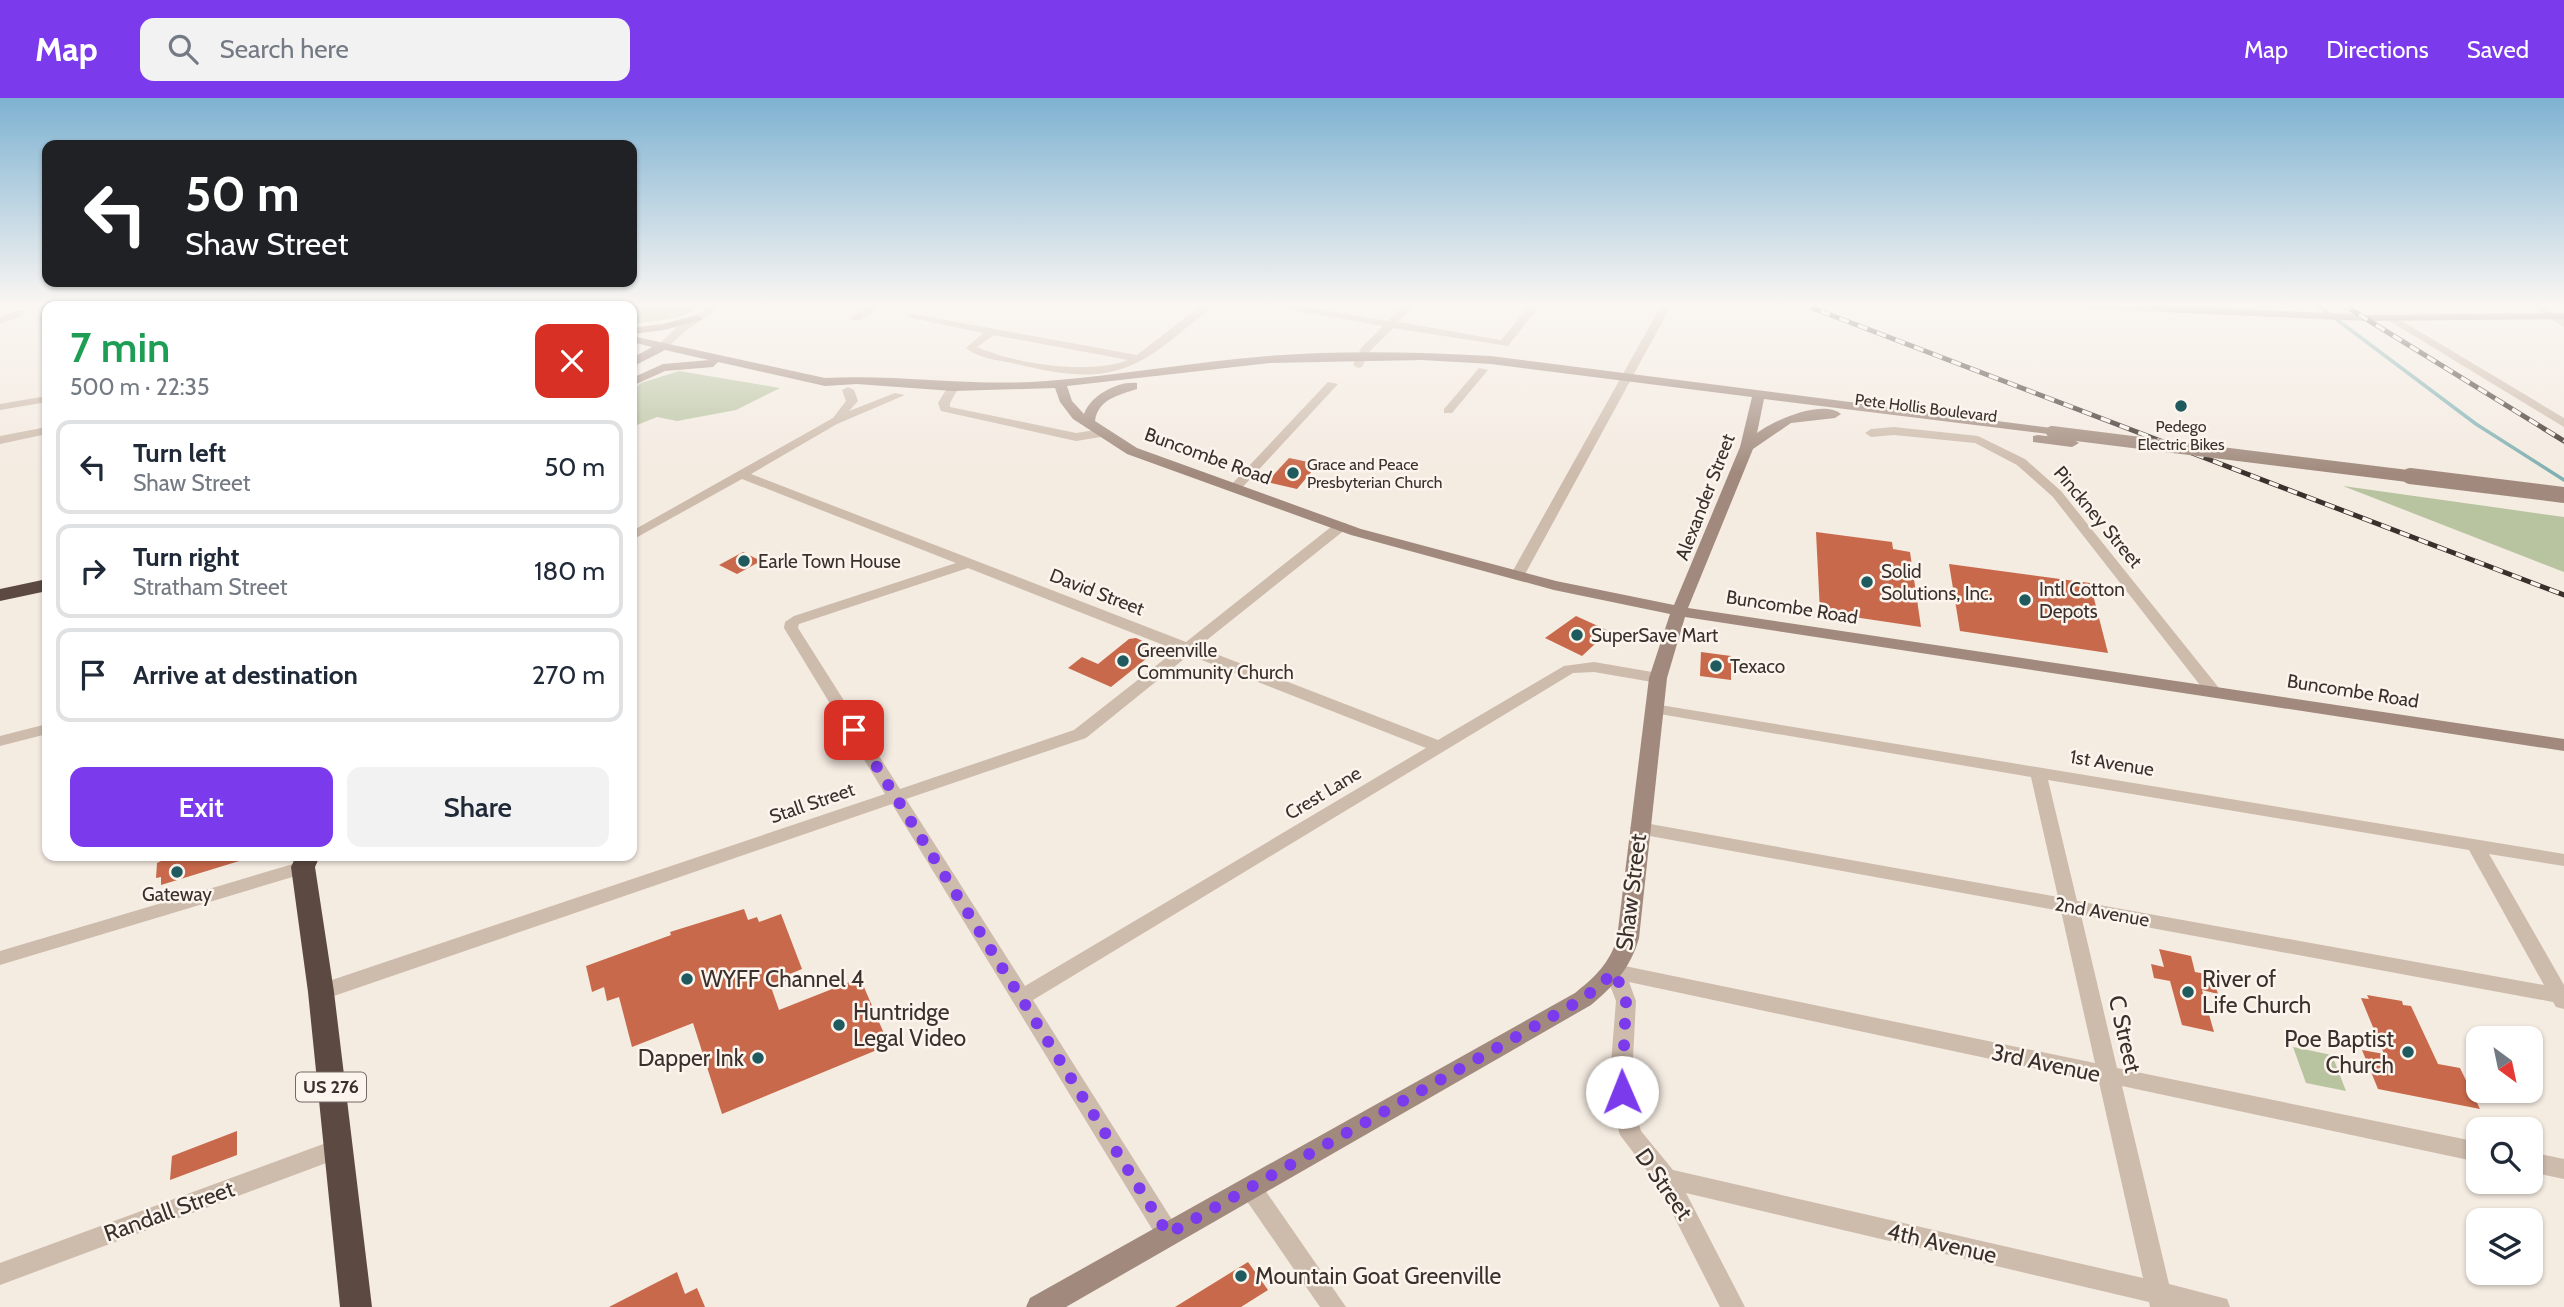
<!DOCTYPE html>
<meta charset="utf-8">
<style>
:root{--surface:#fff;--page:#f2f2f3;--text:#1f2937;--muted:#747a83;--line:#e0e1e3;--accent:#7c3aed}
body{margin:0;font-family:Cabin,sans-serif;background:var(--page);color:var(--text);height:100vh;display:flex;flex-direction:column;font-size:26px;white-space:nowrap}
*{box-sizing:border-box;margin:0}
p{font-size:23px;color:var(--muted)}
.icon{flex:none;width:38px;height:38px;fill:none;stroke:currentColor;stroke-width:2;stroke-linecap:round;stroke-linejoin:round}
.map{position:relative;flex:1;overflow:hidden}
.sheet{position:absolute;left:42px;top:203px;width:595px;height:560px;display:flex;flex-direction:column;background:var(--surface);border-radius:14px;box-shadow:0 2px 5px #0004}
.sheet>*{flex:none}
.banner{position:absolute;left:42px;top:42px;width:595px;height:147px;border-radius:14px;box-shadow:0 2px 5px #0004;background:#202124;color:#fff;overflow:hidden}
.needle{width:46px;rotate:147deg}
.fabs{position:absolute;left:2466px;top:928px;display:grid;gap:14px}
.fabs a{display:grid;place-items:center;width:77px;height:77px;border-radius:14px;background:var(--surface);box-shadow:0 2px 5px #0004;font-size:35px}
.pin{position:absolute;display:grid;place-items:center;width:60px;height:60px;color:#fff;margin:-30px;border-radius:14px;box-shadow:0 4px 10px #0006}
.me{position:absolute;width:77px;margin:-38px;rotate:359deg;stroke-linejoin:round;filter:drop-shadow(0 0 5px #0008)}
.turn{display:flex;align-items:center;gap:24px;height:147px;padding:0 28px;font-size:32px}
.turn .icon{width:91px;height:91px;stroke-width:2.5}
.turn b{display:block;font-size:49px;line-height:60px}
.round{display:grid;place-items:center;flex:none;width:74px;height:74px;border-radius:14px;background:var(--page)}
.overview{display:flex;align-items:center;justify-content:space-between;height:119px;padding:0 28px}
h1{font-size:42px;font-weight:600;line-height:52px;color:#1e9e55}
.primary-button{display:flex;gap:14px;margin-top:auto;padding:14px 28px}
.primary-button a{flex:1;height:80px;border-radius:14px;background:var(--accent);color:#fff;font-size:28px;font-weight:600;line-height:80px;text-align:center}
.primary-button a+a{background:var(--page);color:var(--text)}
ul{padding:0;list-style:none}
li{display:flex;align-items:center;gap:21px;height:94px;margin:0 14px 10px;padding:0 14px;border:4px solid var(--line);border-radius:14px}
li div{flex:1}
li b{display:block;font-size:26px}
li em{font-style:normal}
header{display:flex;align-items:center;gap:42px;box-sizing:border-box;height:98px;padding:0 35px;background:var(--accent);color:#fff}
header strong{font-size:33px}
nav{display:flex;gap:38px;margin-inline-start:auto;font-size:24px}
.search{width:490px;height:63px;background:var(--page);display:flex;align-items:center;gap:18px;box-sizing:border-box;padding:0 24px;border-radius:14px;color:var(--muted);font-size:26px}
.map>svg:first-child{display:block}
.green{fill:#b8c4a0}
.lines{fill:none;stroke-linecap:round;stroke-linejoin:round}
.stream{stroke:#7fb0b2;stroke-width:3.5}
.building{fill:#c8694b}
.street{fill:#cdbbac;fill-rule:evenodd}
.secondary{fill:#a18a7d;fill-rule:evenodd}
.primary{stroke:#7d675c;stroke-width:18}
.highway{fill:#5c4a42;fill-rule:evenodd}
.rail-casing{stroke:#3b302b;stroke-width:5}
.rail{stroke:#fbf5ee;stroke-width:3.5;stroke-dasharray:10;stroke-linecap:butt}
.secondary-bridge-far1{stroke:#a18a7d;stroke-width:12}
.secondary-bridge{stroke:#a18a7d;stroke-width:16}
.route{stroke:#7c3aed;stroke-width:12;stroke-dasharray:0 21.6}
.poi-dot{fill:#1f5a5e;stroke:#fbf5ee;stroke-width:2.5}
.labels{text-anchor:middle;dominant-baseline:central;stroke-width:5;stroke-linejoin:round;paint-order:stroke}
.far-street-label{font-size:16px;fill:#3b302b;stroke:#fbf5ee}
.far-poi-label{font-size:16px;fill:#3b302b;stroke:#fbf5ee}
.shield{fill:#fbf5ee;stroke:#756b66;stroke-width:2}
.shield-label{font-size:18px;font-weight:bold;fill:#3b302b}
.street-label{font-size:19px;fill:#3b302b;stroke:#fbf5ee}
.poi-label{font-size:19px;fill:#3b302b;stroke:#fbf5ee;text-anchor:start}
.near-street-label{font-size:23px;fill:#3b302b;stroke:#fbf5ee}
.near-poi-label{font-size:23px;fill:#3b302b;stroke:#fbf5ee;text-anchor:start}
</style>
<header>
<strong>Map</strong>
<div class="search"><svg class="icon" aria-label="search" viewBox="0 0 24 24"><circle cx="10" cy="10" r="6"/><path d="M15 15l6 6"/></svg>Search here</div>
<nav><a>Map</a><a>Directions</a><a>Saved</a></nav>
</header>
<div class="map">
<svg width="2564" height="1209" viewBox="0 0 2564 1209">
<rect width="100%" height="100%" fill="#f4ebe1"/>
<g class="green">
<path d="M636,206H704C697,210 686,218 678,219C669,221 638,226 632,225L631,208Z"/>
<polygon points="679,273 780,290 736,312 677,323 657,319 632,329 632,294 641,285"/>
<polygon points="2343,388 2564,419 2564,474"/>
<polygon points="2293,949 2332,957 2346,993 2306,985"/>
</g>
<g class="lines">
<polyline class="stream" points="2316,206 2476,326 2564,382"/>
</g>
<g class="building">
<polygon points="1289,360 1318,366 1297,391 1267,384"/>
<polygon points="1816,434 1892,444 1893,451 1910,454 1921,529 1820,514"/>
<polygon points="743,454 761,463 737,476 719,467"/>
<polygon points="1949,466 2090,485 2108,555 1960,533"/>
<polygon points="1576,518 1609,533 1582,558 1545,540"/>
<polygon points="1136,540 1156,549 1153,551 1156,553 1111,589 1068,570 1082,559 1098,566 1129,541"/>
<polygon points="1701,554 1731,558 1731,582 1700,578"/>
<polygon points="161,758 248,758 249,760 161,787 161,779 156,780 157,765 161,763"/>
<polygon points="744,811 748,822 757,819 759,824 781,816 802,871 785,878 787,883 771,889 779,912 860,880 889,947 722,1016 693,925 632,949 619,899 607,903 604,889 592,894 586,868 671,837 670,834"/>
<polygon points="2159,851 2191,858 2195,874 2212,877 2218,896 2202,892 2214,934 2182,927 2170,883 2154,880 2151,866 2164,869"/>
<polygon points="2367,897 2402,903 2403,907 2411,908 2438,966 2460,970 2480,1011 2378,991 2362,952 2384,956 2361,900 2369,901"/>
<polygon points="237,1033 237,1057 170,1082 172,1058"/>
<polygon points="1248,1164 1268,1192 1241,1209 1175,1209"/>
<polygon points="677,1174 685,1196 697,1190 705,1209 609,1209"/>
</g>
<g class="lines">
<g class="street">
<polygon points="713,206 724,206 684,234 667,250 659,250 659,246 676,230"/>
<polygon points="874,206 885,206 860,222 852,222 852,218"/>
<path d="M1203,206H1214C1204,216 1192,225 1181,234C1123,284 1089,283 1016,266C1000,262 979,261 966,250L983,235L907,219L912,216L1137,257ZM994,237L1128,262C1089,277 1015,266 977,249Z"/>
<polygon points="1268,206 1288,206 1388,223 1405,206 1415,206 1398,224 1501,242 1531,206 1541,206 1508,248 1393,230 1370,253 1362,269 1358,270 1353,267 1361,250 1383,228 1273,209"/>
<polygon points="1662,206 1672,206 1524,478 1522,481 1512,481 1510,478"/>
<polygon points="2038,206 2162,208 2167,211 2162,214 2043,209"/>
<polygon points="2528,206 2539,206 2564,221 2564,229"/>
<polygon points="20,212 24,213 24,217 0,226 0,219"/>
<polygon points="2392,217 2564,320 2564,329 2388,222 2387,220"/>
<polygon points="1479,270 1488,272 1452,315 1444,315 1444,311"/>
<polygon points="1328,284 1338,286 1239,393 1231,393 1231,387"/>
<polygon points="953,286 959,289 950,305 950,309 1076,335 1101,331 1107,335 1101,339 1076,343 941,313 938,305 949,287"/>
<path d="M848,289L854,292L858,303L849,313L895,295L905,297L837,326L751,376L1186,544L1336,425H1346V431L1198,549L1438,642L1564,568L1594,564L1658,575L1666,580L1658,585L1594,574L1573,575L1033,902L1176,1128L1180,1136L1176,1144L1168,1147L1160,1144L892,706L328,900L321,902L314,900L311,894L314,888L885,696L784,530L785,524L794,518L956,465L742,381L632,442V433L833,320L846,303L842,292ZM968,470L1176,552L1074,632L900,691L798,530L799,526ZM1189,557L1426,650L1025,888L906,701L1086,640Z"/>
<polygon points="47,298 47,304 0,312 0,306"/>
<polygon points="47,329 47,336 0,346 0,338"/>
<polygon points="1894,329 1978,338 2025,361 2061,393 2219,590 2221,593 2219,596 2207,596 2053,399 2017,367 1975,345 1894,337 1871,339 1865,335 1871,331"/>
<path d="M1654,606L2564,756V768L2489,756L2564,887V911L2556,909L2553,904L2081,817L2117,970L2478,1044V1064L2122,988L2169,1186L2227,1201L2230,1209H2150L2149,1204L1686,1095L1745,1209H1720L1658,1087L1620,1037L1612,1010L1610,978L1616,903L1605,874L1608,869L1615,866L2095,965L2061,813L1639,736L1633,734L1630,730L1633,726L1639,724L2058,799L2031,679L1648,614L1646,611L1648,608ZM2048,682L2469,752L2544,887L2077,803ZM1629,884L2099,984L2143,1180L1673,1072L1641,1033L1634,1010L1632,978L1636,903Z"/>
<polygon points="47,626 47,636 0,648 0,638"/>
<polygon points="303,763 309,764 312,769 309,774 0,867 0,853"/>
<polygon points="337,1041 345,1044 348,1051 345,1058 0,1187 0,1165"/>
<polygon points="2530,1054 2564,1061 2564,1081 2530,1074"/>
<polygon points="1250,1079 1258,1082 1346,1209 1320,1209 1242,1096 1239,1089 1242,1082"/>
</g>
<g class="secondary">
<polygon points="375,206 401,206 404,208 377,208"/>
<polygon points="443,206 474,206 477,208 445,208"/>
<polygon points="2143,206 2366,217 2564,215 2564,221 2366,223 2162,214"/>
<polygon points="697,217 703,220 701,222 664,232 632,236 632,230 663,226"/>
<path d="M632,238L825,280C899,276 973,289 1047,283C1121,277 1195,264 1268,258C1342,252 1418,254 1491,258L2052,330L2059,334L2057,337L1764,301L1757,335C1774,322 1823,301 1841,316L1835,320L1791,325L1753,351L1688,510L2564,641V653L1685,519L1667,580L1639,840C1631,869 1614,888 1591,907L1066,1209H1026L1030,1200L1575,895C1595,879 1610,865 1617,840L1649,580L1670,516L1554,492L1351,437L1127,356L1073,321L1060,304L1055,290L953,293L857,286L825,288L718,264L713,269L665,273L632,288V280L663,266L709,262L665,252L632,269V260L652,249L632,244ZM1422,262L1491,266L1752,299L1740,349L1674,507L1556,483L1361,431L1137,350L1095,323C1098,301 1119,297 1137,291V285C1118,283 1091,297 1084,316L1072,303L1067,288L1270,265Z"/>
<polygon points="2038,337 2072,341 2079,345 2072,349 2033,344 2033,338"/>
</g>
<g class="primary">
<polyline points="255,208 259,206"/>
<polyline points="273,208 274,206"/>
</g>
<g class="highway">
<polygon points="47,481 47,493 0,503 0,491"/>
<polygon points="296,758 320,758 315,769 334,894 372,1209 340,1209 308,894 291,769"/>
</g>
<defs>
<g id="rail">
<polyline points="1802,206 2564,497"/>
<polyline points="2342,206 2564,343"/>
</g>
</defs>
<use href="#rail" class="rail-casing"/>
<use href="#rail" class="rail"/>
<polyline class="secondary-bridge-far1" points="2052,334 2424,380"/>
<polyline class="secondary-bridge" points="2410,378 2564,397"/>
</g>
<linearGradient id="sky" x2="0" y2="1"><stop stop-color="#7eb2d2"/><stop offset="0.55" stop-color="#faf6f2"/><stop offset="1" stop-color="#faf6f2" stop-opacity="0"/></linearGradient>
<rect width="2564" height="375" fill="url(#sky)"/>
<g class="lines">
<polyline class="route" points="854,632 1168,1136 1583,901 1615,874 1626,903 1622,994"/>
</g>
<g class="poi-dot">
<circle cx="2181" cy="308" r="7"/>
<circle cx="1293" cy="375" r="7"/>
<circle cx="744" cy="463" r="7"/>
<circle cx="1867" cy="484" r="7"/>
<circle cx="2025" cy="502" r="7"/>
<circle cx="1577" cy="537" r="7"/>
<circle cx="1123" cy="563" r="7"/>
<circle cx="1716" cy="568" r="7"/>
<circle cx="177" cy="774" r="7"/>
<circle cx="687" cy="881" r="7"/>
<circle cx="2188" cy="894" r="7"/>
<circle cx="839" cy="927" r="7"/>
<circle cx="2408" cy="954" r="7"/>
<circle cx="758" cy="960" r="7"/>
<circle cx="1241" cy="1178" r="7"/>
</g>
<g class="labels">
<g class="far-street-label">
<text transform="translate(1926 310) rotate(7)">Pete Hollis Boulevard</text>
</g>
<g class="far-poi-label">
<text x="2181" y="328">Pedego<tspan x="2181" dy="18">Electric Bikes</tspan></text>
<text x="1307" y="366" text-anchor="start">Grace and Peace<tspan x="1307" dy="18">Presbyterian Church</tspan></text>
</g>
<rect class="shield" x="296" y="974.5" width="70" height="29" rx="5"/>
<g class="shield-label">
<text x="331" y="989">US 276</text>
</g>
<g class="street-label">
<text transform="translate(1208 358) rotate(20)">Buncombe Road</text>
<text transform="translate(1705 399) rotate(-69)">Alexander Street</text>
<text transform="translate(2098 419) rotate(50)">Pinckney Street</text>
<text transform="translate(1097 494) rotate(21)">David Street</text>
<text transform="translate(1792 509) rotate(9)">Buncombe Road</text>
<text transform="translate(2353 593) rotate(9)">Buncombe Road</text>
<text transform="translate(2112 665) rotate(9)">1st Avenue</text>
<text transform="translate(1323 695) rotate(-31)">Crest Lane</text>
<text transform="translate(812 705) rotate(-19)">Stall Street</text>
<text transform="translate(2102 814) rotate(10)">2nd Avenue</text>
</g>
<g class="poi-label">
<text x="758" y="463">Earle Town House</text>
<text x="1881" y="473">Solid<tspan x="1881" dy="22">Solutions, Inc.</tspan></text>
<text x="2039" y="491">Intl Cotton<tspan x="2039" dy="22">Depots</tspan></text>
<text x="1591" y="537">SuperSave Mart</text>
<text x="1137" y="552">Greenville<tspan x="1137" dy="22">Community Church</tspan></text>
<text x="1730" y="568">Texaco</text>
<text x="177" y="796" text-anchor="middle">Gateway</text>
</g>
<g class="near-street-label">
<text transform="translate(1631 794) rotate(-83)">Shaw Street</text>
<text transform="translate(2125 936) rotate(77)">C Street</text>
<text transform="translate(2046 965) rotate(12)">3rd Avenue</text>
<text transform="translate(1664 1086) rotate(55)">D Street</text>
<text transform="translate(169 1113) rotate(-20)">Randall Street</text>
<text transform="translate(1942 1145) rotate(13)">4th Avenue</text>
</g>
<g class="near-poi-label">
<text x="701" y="881">WYFF Channel 4</text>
<text x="2202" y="881">River of<tspan x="2202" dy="26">Life Church</tspan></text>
<text x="853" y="914">Huntridge<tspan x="853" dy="26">Legal Video</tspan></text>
<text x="2394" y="941" text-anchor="end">Poe Baptist<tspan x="2394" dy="26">Church</tspan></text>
<text x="744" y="960" text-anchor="end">Dapper Ink</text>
<text x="1255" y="1178">Mountain Goat Greenville</text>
</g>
</g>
</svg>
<div class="fabs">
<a><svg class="needle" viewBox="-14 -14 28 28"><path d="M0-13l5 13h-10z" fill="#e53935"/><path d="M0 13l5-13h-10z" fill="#747a83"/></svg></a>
<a><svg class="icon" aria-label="search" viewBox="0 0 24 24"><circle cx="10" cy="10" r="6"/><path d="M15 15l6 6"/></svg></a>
<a><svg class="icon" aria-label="layers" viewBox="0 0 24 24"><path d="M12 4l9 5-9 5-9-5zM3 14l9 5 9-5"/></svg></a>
</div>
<div class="pin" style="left:854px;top:632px;background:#d93025"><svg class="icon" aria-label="arrive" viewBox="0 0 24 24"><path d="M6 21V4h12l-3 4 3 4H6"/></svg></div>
<svg class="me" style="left:1622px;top:994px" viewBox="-20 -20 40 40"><circle r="19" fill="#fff"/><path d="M0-13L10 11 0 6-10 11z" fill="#7c3aed"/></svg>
<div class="banner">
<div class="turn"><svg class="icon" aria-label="left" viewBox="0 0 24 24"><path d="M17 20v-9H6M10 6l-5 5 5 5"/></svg><div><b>50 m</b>Shaw Street</div></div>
</div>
<section class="sheet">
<div class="overview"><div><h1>7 min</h1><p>500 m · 22:35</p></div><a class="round" style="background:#d93025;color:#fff"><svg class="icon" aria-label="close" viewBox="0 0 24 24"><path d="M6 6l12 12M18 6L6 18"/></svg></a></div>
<ul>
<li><svg class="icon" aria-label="left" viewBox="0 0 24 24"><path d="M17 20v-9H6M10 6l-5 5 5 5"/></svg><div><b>Turn left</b><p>Shaw Street</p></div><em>50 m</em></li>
<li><svg class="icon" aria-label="right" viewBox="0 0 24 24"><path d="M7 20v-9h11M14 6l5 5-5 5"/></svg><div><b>Turn right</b><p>Stratham Street</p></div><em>180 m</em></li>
<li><svg class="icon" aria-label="arrive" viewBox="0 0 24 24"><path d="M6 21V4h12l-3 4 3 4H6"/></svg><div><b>Arrive at destination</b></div><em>270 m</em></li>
</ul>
<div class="primary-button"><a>Exit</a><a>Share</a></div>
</section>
</div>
